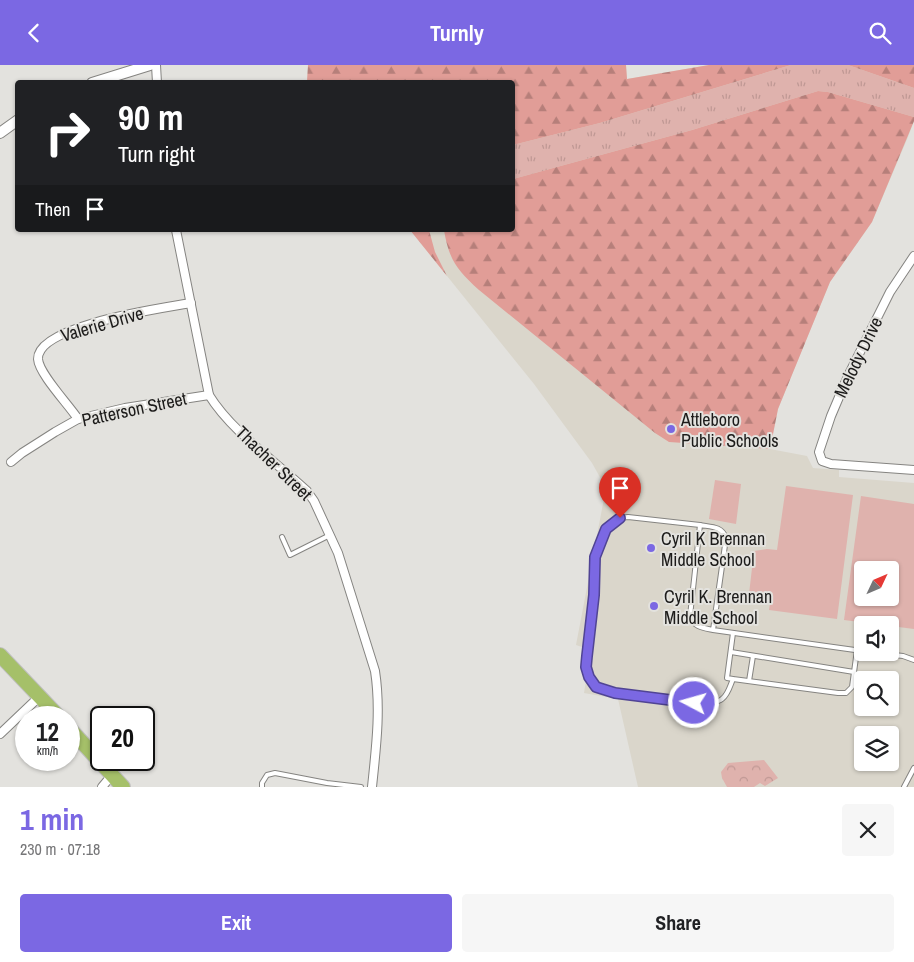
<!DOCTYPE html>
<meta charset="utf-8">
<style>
:root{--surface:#fff;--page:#f6f6f6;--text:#202124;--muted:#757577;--accent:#7b68e3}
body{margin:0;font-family:"Archivo Narrow",sans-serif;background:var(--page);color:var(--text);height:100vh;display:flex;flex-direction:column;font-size:19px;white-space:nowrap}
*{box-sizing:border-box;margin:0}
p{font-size:16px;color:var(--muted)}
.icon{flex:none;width:28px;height:28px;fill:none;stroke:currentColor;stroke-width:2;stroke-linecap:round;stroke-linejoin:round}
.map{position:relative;height:722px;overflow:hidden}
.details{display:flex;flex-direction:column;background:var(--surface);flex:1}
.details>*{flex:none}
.top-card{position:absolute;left:15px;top:15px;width:500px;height:152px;border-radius:5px;box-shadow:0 1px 4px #0004;background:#202124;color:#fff;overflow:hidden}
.needle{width:32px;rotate:46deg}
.fabs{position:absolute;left:854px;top:496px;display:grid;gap:10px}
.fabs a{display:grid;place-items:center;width:45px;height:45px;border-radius:5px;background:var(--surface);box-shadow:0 1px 4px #0004;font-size:25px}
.speed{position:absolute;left:15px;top:641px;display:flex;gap:10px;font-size:25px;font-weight:700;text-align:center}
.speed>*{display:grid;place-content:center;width:65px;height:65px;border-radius:50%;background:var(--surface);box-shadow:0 1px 4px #0004;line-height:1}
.speed small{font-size:12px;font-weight:400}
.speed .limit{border:2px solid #111;border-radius:8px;background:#fff;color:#111}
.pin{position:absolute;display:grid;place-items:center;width:42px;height:42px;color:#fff;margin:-51px -21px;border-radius:50% 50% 50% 0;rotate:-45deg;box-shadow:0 0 5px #0007}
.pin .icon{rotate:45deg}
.me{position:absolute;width:55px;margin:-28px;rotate:276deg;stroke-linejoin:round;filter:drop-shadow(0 0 4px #0008)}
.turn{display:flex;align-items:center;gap:18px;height:105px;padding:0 20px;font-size:22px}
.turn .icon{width:65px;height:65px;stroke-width:2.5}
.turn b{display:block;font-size:35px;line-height:42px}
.then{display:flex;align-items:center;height:48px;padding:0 20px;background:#0003;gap:10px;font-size:19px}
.round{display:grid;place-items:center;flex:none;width:52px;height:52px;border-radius:5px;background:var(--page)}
.summary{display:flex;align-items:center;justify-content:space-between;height:85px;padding:0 20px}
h1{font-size:30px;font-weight:700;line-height:38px;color:var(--accent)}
.primary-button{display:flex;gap:10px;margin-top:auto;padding:10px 20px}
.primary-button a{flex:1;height:58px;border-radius:5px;background:var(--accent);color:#fff;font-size:20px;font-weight:700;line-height:58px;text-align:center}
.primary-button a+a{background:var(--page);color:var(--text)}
header{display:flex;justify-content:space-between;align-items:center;height:65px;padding:0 20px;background:var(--accent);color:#fff;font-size:22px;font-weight:700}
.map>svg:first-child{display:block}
.built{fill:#dad6cb;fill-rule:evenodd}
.grass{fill:url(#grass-tufts)}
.forest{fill:url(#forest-firs)}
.park{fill:url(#park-crowns)}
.pitch{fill:#dfb2ad;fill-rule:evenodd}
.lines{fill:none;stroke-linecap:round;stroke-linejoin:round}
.lane-casing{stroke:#858481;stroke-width:6}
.street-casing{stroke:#858481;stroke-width:10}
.secondary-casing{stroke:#858481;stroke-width:12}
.highway-casing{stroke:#bfbfbf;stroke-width:16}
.lane{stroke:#fff;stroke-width:4}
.street{stroke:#fff;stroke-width:8}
.secondary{stroke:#fff;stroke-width:10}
.highway{stroke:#a5c069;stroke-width:14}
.route-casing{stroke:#504494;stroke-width:12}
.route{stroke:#7b68e3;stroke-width:9}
.poi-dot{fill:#7b68e3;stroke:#e3e2de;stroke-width:2}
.labels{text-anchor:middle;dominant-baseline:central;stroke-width:4;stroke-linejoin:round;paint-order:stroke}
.street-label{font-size:18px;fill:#1c1b1a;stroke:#e3e2de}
.poi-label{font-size:18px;fill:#1c1b1a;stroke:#e3e2de;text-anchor:start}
</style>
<header><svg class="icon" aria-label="back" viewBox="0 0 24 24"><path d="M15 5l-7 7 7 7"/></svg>Turnly<svg class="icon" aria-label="search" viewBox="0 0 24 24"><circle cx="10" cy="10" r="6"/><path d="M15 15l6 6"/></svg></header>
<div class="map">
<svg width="914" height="722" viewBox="0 0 914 722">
<defs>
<pattern id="grass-tufts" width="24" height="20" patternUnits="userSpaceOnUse" patternTransform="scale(1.25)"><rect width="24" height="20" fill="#dfb2ad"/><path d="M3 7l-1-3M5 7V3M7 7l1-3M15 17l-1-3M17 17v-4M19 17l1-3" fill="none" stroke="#bf9894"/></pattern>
<pattern id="forest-firs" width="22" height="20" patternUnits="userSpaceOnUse" patternTransform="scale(1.25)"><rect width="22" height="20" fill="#e19d97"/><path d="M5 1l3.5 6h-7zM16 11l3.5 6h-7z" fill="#b67f7a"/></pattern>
<pattern id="park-crowns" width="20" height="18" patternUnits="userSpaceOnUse" patternTransform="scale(1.25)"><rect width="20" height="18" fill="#dfb2ad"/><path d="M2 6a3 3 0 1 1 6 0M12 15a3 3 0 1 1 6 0" fill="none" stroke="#bf9894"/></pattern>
</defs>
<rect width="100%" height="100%" fill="#e3e2de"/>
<path class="built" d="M308,0H626L627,14L709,0H914V56L908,72L872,157L830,217L778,344L770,384L807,391L813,403L839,405V412L914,418V722H638L618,634L584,628L591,585L576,580L606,423L592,398L534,319L410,165H512V18H307ZM862,505H890V532H862ZM862,560H890V588H862ZM862,615H890V642H862ZM862,670H890V698H862Z"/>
<polygon class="grass" points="791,0 848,0 914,23 914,52 828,27 818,26 692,65 513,114 513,80 600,58"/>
<g class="forest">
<polygon points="308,0 626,0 627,14 709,0 791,0 600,58 513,80 512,18 307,17"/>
<polygon points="848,0 914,0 914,23"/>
<path d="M818,26L828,27L914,52V56L872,157L830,217L778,344L770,384L669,377L655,368L479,225C457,205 449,195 444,165H512L513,114L692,65Z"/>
<polygon points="410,165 429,165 435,187 447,211"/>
</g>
<polygon class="park" points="764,695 778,713 765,721 760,718 754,722 727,722 722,713 721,707 728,698"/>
<g class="pitch">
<polygon points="715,415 741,419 736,459 709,454"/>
<polygon points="786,421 853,430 837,554 769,545 770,538 754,535 749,539 744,535 745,531 749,529 754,486 767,484 777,485"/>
<path d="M861,431L914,439V564L844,555ZM862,505H890V532H862Z"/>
</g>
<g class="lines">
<defs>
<g id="lane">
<path d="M700,460L628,452L620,453L606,464L595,492L594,530L586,602C588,609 590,618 597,622C608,630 691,639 707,639C711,638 719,637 722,634C728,630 730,621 733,614"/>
<polyline points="282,472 290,490 330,470"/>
<path d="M713,565L726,473C722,461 711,462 700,460L690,551C693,562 703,563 713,565L862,586"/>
<polyline points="733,568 727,613 733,614 838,628 846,628 852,622 857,585"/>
<polyline points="731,587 854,607"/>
<polyline points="877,588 903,591 914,595"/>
<polyline points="749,616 753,591"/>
<polyline points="262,722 262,718 267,710 275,708 327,718 361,722"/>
<polyline points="904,722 914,703"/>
</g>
<g id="street">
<polyline points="156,0 157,18"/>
<path d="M176,165L209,330C231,366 276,397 307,426L314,436L338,488L375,606C381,645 376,683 372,722"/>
<polyline points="914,191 890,227 848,311 831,351 819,387 822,396 831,399 914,405"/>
<path d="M78,354C69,340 39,309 38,294C37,260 164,243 191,238"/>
<polyline points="11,397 22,388 55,367 78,354 125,343 209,330"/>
<polyline points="0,669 39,632"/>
<polyline points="102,722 112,710"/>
</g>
<g id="secondary">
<polyline points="92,18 150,0"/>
<polyline points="0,68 18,55"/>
</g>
<g id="highway">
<polyline points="0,590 59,652"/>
<polyline points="69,663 123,722"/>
</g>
</defs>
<use href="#lane" class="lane-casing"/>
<use href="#street" class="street-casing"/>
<use href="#secondary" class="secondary-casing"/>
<use href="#highway" class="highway-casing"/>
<use href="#lane" class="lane"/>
<use href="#street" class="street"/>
<use href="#secondary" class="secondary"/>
<use href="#highway" class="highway"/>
</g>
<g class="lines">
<defs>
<polyline id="route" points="620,453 606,464 595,492 594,530 587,591 586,602 589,612 596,622 615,628 694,638"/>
</defs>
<use href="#route" class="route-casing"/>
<use href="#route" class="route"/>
</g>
<g class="poi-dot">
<circle cx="671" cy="364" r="5"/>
<circle cx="651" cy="483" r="5"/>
<circle cx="654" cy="541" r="5"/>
</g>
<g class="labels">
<g class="street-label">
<text transform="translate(102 259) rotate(-16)">Valerie Drive</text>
<text transform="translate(858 292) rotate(-64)">Melody Drive</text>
<text transform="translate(134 344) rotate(-12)">Patterson Street</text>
<text transform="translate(274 398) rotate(44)">Thacher Street</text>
</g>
<g class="poi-label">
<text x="681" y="354">Attleboro<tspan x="681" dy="21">Public Schools</tspan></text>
<text x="661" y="473">Cyril K Brennan<tspan x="661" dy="21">Middle School</tspan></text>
<text x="664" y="531">Cyril K. Brennan<tspan x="664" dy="21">Middle School</tspan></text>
</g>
</g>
</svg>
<div class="fabs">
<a><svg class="needle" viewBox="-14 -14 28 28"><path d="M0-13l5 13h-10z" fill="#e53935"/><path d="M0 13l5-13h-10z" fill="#757577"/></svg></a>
<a><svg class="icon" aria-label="sound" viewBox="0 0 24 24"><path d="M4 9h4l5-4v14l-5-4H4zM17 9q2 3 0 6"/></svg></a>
<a><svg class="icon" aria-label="search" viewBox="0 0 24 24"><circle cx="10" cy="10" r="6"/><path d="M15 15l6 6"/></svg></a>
<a><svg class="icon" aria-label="layers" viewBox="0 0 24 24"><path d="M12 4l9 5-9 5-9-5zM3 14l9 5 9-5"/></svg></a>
</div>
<div class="speed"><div>12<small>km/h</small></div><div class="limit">20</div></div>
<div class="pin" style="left:620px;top:453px;background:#d93025"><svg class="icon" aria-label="arrive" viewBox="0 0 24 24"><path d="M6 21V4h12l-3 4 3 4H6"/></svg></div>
<svg class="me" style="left:694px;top:638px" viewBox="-20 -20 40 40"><circle r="17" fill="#7b68e3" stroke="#fff" stroke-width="3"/><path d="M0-11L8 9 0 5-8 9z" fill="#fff"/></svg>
<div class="top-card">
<div class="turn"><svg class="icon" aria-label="right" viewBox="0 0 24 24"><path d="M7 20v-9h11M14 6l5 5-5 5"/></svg><div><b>90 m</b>Turn right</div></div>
<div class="then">Then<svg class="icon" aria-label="arrive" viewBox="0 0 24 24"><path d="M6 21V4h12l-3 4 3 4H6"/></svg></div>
</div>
</div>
<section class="details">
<div class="summary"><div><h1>1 min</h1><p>230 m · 07:18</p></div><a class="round"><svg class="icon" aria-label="close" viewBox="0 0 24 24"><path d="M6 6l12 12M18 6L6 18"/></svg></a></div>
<div class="primary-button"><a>Exit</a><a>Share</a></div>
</section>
